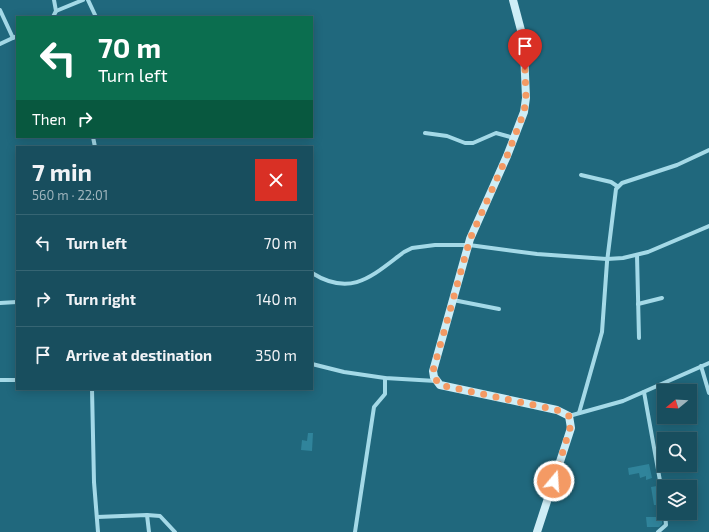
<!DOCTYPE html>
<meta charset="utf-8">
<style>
:root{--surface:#184e5e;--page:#255867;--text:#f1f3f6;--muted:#9fb4bc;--line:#366573}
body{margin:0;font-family:"Exo 2",sans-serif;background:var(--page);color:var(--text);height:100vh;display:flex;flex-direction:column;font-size:15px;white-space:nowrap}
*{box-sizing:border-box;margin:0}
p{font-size:13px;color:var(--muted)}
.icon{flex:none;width:22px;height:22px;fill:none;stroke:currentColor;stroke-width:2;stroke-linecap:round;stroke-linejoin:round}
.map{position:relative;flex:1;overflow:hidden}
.drawer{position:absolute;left:16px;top:146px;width:297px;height:244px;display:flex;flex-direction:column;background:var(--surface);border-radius:0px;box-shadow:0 2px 10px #0003,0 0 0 1px var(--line)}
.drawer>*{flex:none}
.banner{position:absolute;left:16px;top:16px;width:297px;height:122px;border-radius:0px;box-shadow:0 2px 10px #0003,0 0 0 1px var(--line);background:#0b6e4f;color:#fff;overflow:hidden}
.needle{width:26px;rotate:252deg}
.fabs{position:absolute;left:657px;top:384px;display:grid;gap:8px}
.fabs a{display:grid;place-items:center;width:40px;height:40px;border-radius:0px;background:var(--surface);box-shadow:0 2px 10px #0003,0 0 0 1px var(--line);font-size:20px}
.pin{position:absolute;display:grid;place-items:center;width:34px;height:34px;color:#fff;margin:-41px -17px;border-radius:50% 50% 50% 0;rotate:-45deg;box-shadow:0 0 4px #0007}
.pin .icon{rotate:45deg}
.me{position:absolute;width:44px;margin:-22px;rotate:18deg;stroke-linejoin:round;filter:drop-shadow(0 0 3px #0008)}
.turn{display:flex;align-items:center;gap:14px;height:84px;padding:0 16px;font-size:18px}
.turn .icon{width:52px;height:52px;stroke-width:2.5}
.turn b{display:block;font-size:28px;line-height:34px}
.then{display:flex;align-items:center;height:38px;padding:0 16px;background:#0003;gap:8px;font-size:15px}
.round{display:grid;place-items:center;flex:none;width:42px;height:42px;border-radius:0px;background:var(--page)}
.summary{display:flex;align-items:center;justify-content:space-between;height:68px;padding:0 16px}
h1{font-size:24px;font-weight:700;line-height:30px}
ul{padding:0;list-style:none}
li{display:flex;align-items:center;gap:12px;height:56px;padding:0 16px;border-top:1px solid var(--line)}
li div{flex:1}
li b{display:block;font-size:15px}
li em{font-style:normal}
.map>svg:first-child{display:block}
.building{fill:#30849b}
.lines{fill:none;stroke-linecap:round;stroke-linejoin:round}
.minor{stroke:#a4d9e7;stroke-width:4}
.secondary{stroke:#ceedf6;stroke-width:8}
.route{stroke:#f49a64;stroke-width:7;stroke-dasharray:0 12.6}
</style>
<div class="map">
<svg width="709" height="532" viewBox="0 0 709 532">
<rect width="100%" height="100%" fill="#20687d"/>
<g class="building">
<polygon points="308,433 313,433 312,451 301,450 302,440 307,441"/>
<polygon points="649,464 652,478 646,480 646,476 640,478 639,473 629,475 628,468"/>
<polygon points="657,486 661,504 664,510 662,515 658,516 657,505 654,505 651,487"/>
<polygon points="646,517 662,517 662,524 659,527 647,527"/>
</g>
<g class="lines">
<g class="minor">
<polyline points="88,0 96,17"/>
<polyline points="0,10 13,38"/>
<polyline points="56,11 83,0"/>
<polyline points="53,17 56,11 54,0"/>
<polyline points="0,44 17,36"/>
<polyline points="425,133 447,136 465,143 473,143 496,133 514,138"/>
<polyline points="93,137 95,147"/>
<polyline points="581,175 611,182 617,186"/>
<polyline points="637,255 639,338"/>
<path d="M312,273C352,298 373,275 404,252L412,248L435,245H469L537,254L607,259L623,258L648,252L709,226"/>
<polyline points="453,300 499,309"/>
<polyline points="0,303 17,302"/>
<polyline points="638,304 662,298"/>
<polyline points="312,364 344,372 385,378 436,381"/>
<polyline points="701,366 709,393"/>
<polyline points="0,380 17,380"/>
<polyline points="92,389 94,482 98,532"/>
<polyline points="644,392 664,503"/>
<polyline points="579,413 602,332 607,262 616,189 622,183 677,165 709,150"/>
<polyline points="569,416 623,401 709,363"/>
<polyline points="147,515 149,532"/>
<polyline points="97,517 147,515 160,516 175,532"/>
<polyline points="355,532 374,407 385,394 385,378"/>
<polyline points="658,532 666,525 665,513"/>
</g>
<polyline class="secondary" points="513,0 522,34 524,51 526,98 524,112 507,156 470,239 433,371 434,377 440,385 557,410 569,416 571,428 537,532"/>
</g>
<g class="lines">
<polyline class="route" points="525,70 526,98 524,112 507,156 470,239 433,371 434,377 440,385 557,410 569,416 570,428 554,481"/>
</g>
</svg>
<div class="fabs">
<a><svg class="needle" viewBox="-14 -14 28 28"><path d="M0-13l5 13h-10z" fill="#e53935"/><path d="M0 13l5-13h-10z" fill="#9fb4bc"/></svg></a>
<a><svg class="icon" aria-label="search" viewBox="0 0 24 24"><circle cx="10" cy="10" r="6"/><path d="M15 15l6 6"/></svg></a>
<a><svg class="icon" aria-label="layers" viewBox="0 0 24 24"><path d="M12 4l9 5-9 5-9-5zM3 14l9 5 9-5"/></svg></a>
</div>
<div class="pin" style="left:525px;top:70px;background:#d93025"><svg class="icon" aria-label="arrive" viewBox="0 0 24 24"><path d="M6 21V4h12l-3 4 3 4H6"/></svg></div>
<svg class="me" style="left:554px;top:481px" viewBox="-20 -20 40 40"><circle r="17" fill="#f49a64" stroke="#fff" stroke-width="3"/><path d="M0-11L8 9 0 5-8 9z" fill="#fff"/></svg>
<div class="banner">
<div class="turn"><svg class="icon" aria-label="left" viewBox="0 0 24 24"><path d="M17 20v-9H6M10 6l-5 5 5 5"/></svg><div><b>70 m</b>Turn left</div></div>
<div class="then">Then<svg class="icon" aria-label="right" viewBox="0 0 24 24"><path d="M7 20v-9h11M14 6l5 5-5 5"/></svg></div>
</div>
<section class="drawer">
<div class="summary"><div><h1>7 min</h1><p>560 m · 22:01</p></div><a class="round" style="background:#d93025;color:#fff"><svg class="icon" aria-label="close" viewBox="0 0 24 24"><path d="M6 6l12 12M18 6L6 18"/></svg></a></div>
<ul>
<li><svg class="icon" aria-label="left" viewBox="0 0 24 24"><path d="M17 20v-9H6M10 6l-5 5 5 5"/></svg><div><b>Turn left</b></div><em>70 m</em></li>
<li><svg class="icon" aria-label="right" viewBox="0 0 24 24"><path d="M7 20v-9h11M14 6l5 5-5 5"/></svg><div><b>Turn right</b></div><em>140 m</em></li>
<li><svg class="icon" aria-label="arrive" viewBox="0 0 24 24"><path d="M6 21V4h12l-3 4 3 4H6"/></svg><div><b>Arrive at destination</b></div><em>350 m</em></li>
</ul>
</section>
</div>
